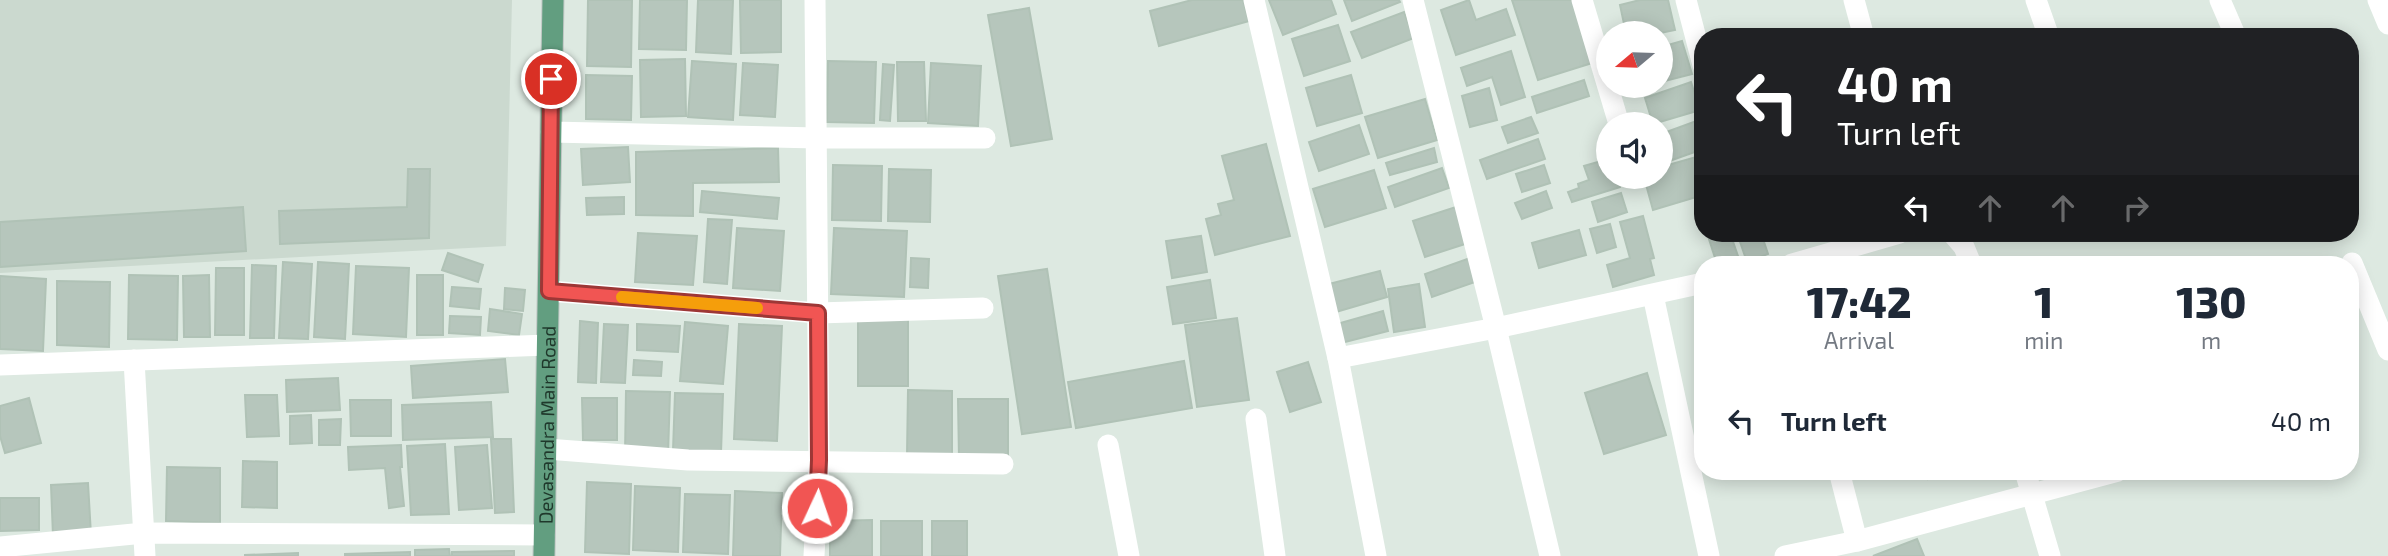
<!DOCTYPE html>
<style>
:root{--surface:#fff;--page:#f2f2f3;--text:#1f2937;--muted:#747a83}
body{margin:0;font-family:"Exo 2",sans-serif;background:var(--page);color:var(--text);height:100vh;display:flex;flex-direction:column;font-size:26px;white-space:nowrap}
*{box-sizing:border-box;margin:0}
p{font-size:23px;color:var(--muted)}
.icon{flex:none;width:38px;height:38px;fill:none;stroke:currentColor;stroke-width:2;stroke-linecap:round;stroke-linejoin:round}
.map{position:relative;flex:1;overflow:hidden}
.side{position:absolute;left:1694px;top:256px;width:665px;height:224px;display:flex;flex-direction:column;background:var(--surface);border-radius:28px;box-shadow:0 4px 18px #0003}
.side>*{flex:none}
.banner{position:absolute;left:1694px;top:28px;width:665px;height:214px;border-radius:28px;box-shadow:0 4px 18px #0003;background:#202124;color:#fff;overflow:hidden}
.needle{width:46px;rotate:251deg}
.tools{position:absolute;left:1596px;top:21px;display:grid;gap:14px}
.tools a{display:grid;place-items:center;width:77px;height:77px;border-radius:50%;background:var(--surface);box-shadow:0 4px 18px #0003;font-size:35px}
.pin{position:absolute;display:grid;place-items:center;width:60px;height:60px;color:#fff;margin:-30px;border:4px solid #fff;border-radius:50%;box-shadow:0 2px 7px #0007}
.me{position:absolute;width:77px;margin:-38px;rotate:3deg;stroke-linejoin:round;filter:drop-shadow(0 0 5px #0008)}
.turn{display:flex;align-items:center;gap:24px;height:147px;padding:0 28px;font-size:32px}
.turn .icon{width:91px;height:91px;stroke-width:2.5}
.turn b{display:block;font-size:49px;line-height:60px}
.lanes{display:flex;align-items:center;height:66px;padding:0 28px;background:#0003;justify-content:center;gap:35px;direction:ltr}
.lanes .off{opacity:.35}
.eta{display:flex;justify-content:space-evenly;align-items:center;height:119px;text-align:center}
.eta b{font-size:42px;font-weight:800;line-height:49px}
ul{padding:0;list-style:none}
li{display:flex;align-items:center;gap:21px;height:91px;padding:0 28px}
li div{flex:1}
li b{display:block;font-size:26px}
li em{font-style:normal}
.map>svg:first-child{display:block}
.built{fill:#cbd9cf}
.building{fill:#b6c6bc;stroke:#b0c2b6;stroke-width:2}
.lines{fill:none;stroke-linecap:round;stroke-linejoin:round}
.major-casing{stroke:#c0c7c4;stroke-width:23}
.minor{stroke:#fff;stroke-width:21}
.major{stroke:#629e80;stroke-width:21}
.route-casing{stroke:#9d3736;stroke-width:18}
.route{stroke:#f15553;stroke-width:12}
.slow{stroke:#f59e0b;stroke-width:12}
.labels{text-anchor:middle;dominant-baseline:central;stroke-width:7;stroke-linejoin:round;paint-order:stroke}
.street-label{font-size:19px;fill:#1f382b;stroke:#edf6ef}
</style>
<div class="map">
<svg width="2388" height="556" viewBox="0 0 2388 556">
<rect width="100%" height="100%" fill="#dde9e1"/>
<polygon class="built" points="0,0 512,0 506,246 0,273"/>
<g class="building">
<polygon points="588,0 632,0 631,67 587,66"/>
<polygon points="640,0 687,0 686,50 639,49"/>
<polygon points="698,0 733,0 731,54 696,52"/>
<polygon points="740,0 781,0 781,52 741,53"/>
<polygon points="1192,0 1243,0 1249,21 1159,46 1150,11"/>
<polygon points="1269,0 1331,0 1336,14 1283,35"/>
<polygon points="1344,0 1399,0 1400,2 1352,21"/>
<polygon points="1469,0 1476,20 1506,9 1515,35 1456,55 1441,10"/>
<polygon points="1512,0 1572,0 1592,63 1538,80"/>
<polygon points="1640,0 1668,0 1675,30 1660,33 1626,33 1620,5"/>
<polygon points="1029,8 1052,139 1011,146 988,15"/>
<polygon points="1404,12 1414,38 1362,58 1351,32"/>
<polygon points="1338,25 1350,61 1304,76 1292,39"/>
<polygon points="1682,41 1692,74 1661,82 1661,47"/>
<polygon points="1511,51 1525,97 1501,105 1492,77 1467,86 1461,68"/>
<polygon points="685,59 686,116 641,117 640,60"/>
<polygon points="692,61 736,64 733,120 688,117"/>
<polygon points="828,61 876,62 874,123 827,122"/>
<polygon points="897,62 924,62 926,121 898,121"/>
<polygon points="743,63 778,65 775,117 740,115"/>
<polygon points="931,63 981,66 978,126 928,123"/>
<polygon points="883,64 894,65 890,121 880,120"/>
<polygon points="586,75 632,76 631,120 586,119"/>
<polygon points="1351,75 1362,113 1317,126 1306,88"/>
<polygon points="1584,80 1589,96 1537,113 1532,97"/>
<polygon points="1691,82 1700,110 1653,124 1645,98"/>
<polygon points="1489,88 1497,120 1470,127 1462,96"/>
<polygon points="1425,99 1437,140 1378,158 1365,117"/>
<polygon points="1531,117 1538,133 1508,143 1502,127"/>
<polygon points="1699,120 1703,131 1703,149 1661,164 1661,134"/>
<polygon points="1359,125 1369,154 1319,171 1309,142"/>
<polygon points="1538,139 1545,159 1487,179 1480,160"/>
<polygon points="1266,144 1290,236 1215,255 1206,219 1221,215 1218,204 1234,200 1222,156"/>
<polygon points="628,147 630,182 583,185 581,149"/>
<polygon points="778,148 779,182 693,183 693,216 636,215 636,152"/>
<polygon points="1434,148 1437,162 1390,175 1386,163"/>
<polygon points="1703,155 1703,195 1653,210 1644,177 1661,177 1661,167"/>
<polygon points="1608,159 1608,177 1617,177 1620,187 1572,202 1568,192 1579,188 1578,184 1589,180 1584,166"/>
<polygon points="833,165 882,166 881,221 832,220"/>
<polygon points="1544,165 1550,183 1522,192 1516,174"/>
<polygon points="1442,168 1449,188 1395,207 1388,187"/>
<polygon points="408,169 430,169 429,238 280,244 279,211 407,207"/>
<polygon points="889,169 931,170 930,222 888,221"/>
<polygon points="1374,170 1386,208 1325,227 1313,189"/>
<polygon points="702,191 779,198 777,219 700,212"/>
<polygon points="1546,191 1552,208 1522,219 1515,203"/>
<polygon points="1621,193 1627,212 1598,222 1592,202"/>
<polygon points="624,197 624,214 587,215 586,198"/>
<polygon points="1459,206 1471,242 1425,257 1413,221"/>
<polygon points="243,207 246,251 0,267 0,222"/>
<polygon points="1643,216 1654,258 1650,259 1654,275 1613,287 1607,265 1630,258 1620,222"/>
<polygon points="708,219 732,220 727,284 704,282"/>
<polygon points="1610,224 1616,247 1597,253 1590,229"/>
<polygon points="737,228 784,231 780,291 733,288"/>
<polygon points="834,228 907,231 904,297 831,294"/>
<polygon points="1579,230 1586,255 1539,268 1532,243"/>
<polygon points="638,233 697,236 693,285 635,282"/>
<polygon points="1707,233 1730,233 1739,259 1717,264"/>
<polygon points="1737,233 1761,233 1768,254 1747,262"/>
<polygon points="1201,236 1207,272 1172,278 1166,241"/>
<polygon points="448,253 483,265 478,282 442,270"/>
<polygon points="911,258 929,259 928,288 910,287"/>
<polygon points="1470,258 1478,281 1432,297 1425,274"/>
<polygon points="283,262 312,264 308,339 279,338"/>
<polygon points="318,262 349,264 345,339 314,337"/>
<polygon points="252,265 276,266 274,338 250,338"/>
<polygon points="356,266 409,268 406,337 353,334"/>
<polygon points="216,268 244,268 244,335 215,335"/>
<polygon points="1047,269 1071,427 1022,434 998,276"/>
<polygon points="1380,271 1387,297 1336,312 1329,284"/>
<polygon points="129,275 178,276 177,340 128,339"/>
<polygon points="209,275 210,337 184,337 183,276"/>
<rect x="417" y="275" width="26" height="60"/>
<polygon points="0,276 46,279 43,351 0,349"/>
<polygon points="1210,280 1216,318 1173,324 1167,287"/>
<polygon points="57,281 110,282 109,347 57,345"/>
<polygon points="1419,284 1425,327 1394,332 1388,289"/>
<polygon points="452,287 481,289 479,309 450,306"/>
<polygon points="505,288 525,290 523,311 504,309"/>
<polygon points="490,309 522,314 519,335 488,331"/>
<polygon points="1383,311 1388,331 1341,343 1337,324"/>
<polygon points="450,316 481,317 480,335 449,333"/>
<polygon points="1237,318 1249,400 1197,407 1185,325"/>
<rect x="858" y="320" width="50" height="66"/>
<polygon points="580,321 598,323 596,383 578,382"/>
<polygon points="685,322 728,326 723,384 680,381"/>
<polygon points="604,324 628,325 625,383 601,382"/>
<polygon points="637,324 680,326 678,352 637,350"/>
<polygon points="739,324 782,326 777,441 734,439"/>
<polygon points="505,359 508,392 413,398 411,366"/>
<polygon points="634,360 662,362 661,376 633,375"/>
<polygon points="1184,361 1192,408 1076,428 1068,382"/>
<polygon points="1308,362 1321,402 1290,412 1277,372"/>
<polygon points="1647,373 1666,435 1604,454 1585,393"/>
<polygon points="338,378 340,410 287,412 286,380"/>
<polygon points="908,390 952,391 952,456 907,455"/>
<polygon points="626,391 670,392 668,455 625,454"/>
<polygon points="675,393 723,394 721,453 673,451"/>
<polygon points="245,395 277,395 279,436 247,437"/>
<polygon points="29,398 41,443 5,453 0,436 0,406"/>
<polygon points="582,398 617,398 617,440 583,440"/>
<polygon points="958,399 1008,399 1008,458 959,459"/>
<polygon points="350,400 391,400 391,436 351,436"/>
<polygon points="491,402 493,437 403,440 402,405"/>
<polygon points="311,415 312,443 290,444 290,416"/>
<polygon points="341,419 340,445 319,445 319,420"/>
<polygon points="491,439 511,439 514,512 495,513"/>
<polygon points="445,444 449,514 411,515 407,446"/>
<polygon points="401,445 402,467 400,467 404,506 389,508 385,468 349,470 348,447"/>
<polygon points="487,445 492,508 459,510 455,447"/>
<polygon points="243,461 277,462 277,508 242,507"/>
<polygon points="167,467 220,468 220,523 166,521"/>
<polygon points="1926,471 1956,471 1928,479"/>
<polygon points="587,482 631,484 629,554 585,552"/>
<polygon points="88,483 91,535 53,536 51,485"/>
<polygon points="635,486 680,488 678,552 633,550"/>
<polygon points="735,491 782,493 780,556 733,556"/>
<polygon points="685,494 730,495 728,554 683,552"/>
<polygon points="0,498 39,498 39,530 0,531"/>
<polygon points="872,520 872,556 830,556 830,521"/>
<rect x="881" y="521" width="41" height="35"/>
<rect x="932" y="521" width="35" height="35"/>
<polygon points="1917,539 1924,556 1873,556"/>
<polygon points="449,549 450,556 415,556 415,550"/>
<polygon points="514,551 514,556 452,556 452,552"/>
<polygon points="410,552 410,556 345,556 345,554"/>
<polygon points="298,553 298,556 245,556 245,555"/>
</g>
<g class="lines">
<defs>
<g id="major">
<path id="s1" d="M544,556L553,0"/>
</g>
</defs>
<use href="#major" class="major-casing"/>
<g class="minor">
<polyline points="1254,0 1338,358 1376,556"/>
<polyline points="1413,0 1496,328 1550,556"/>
<polyline points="1582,0 1619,124"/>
<polyline points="1686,0 1703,65"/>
<polyline points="1854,0 1864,37"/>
<polyline points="2036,0 2049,37"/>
<polyline points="2220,0 2236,37"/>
<polyline points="2378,0 2388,24"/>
<polyline points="551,132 817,138 985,138"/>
<polyline points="1952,233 1964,247 1971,264"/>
<polyline points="2352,263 2388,350"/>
<polyline points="1792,264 1900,233"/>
<polyline points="549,291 818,313 983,308"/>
<polyline points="1653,295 1709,556"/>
<polyline points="1338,358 1496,328 1703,283"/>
<polyline points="134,360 145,556"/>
<polyline points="0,365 547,345"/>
<polyline points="1256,419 1275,556"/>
<polyline points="1108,445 1129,556"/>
<polyline points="547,449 688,460 1003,464"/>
<polyline points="1839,471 1857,541"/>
<polyline points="2025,471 2050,556"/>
<polyline points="0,547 144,533 544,535"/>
<polyline points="814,556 819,460 815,0"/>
<polyline points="1785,556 1857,541 2118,471"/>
</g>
<use href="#major" class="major"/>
</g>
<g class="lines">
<defs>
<polyline id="route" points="551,79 549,291 818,313 819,460 817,508"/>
</defs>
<use href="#route" class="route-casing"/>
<use href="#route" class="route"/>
<polyline class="slow" points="622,297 757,308"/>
</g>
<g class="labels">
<g class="street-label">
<text stroke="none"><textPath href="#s1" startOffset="131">Devasandra Main Road</textPath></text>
</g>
</g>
</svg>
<div class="tools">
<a><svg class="needle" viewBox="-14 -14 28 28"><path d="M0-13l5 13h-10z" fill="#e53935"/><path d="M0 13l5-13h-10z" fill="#747a83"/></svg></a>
<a><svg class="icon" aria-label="sound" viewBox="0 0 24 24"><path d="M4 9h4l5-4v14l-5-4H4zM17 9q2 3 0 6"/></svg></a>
</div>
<div class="pin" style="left:551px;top:79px;background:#d93025"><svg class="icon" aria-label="arrive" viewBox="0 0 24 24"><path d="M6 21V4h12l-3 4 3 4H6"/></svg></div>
<svg class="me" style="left:817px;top:508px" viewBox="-20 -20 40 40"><circle r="17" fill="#f15553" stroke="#fff" stroke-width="3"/><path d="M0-11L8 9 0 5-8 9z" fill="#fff"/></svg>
<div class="banner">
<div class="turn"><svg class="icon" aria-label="left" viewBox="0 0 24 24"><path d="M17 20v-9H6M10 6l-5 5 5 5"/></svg><div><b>40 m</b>Turn left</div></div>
<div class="lanes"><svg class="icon" aria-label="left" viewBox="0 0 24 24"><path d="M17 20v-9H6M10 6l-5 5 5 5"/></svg><svg class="icon off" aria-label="ahead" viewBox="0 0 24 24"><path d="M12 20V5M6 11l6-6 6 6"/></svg><svg class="icon off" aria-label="ahead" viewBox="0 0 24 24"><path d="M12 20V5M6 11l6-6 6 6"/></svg><svg class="icon off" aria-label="right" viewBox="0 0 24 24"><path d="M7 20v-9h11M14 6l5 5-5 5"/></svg></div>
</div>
<section class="side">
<div class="eta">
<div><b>17:42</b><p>Arrival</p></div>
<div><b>1</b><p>min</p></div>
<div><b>130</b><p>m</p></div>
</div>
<ul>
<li><svg class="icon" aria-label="left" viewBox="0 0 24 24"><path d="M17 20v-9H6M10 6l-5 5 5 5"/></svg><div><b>Turn left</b></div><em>40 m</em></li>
</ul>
</section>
</div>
